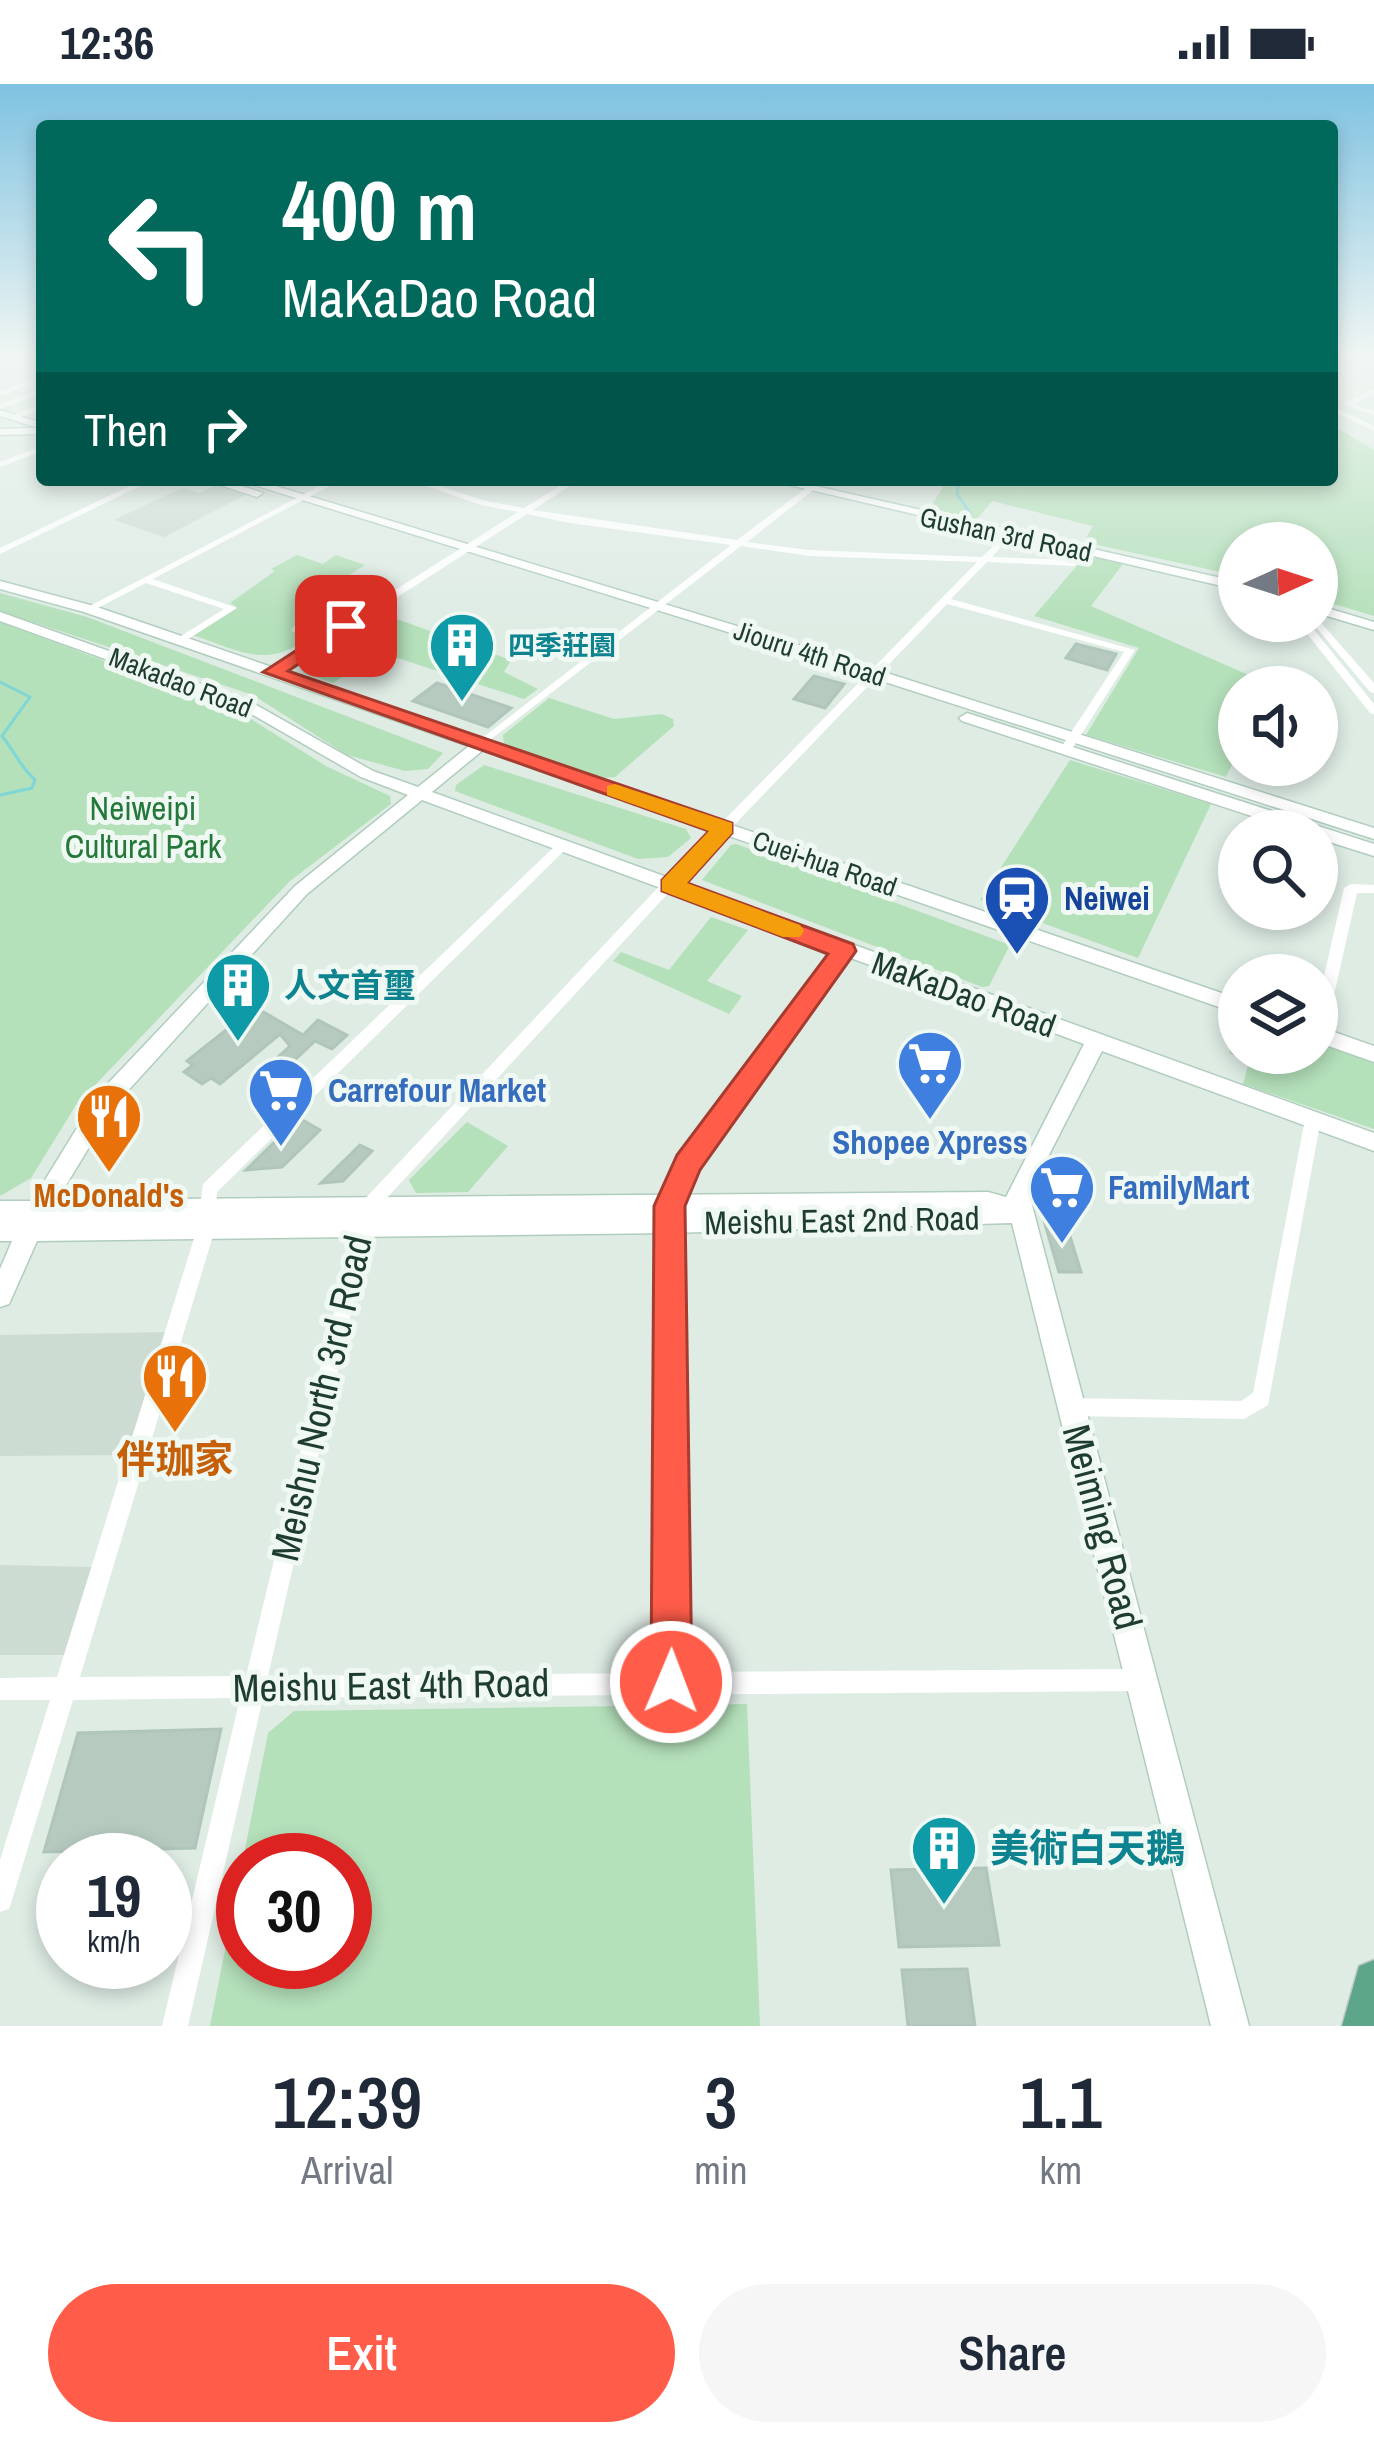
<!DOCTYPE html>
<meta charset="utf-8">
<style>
:root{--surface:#fff;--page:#f6f6f7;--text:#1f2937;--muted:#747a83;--accent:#ff5c49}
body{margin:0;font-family:"Archivo Narrow","Noto Sans TC",sans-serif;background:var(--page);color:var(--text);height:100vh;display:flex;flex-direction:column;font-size:45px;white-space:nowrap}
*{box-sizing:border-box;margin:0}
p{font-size:39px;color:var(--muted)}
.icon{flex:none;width:66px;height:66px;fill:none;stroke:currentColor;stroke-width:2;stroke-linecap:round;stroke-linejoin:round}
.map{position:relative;height:1942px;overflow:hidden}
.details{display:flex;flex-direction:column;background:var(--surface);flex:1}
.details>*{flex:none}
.banner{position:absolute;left:36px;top:36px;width:1302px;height:366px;border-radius:12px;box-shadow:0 6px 18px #0003;background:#00695c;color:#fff;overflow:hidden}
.needle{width:78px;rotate:87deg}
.tools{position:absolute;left:1218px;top:438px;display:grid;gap:24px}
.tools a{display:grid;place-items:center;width:120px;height:120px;border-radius:50%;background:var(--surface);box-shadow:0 6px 18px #0003;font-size:60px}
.speed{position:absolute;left:36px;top:1749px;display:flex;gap:24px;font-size:60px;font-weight:700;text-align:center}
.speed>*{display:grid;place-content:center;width:156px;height:156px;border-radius:50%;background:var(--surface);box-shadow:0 6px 18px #0003;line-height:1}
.speed small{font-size:30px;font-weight:400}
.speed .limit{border:18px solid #d22;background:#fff;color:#111}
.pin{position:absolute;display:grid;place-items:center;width:102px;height:102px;color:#fff;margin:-51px;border-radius:24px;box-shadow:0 6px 18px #0006}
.me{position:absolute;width:132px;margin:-66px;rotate:1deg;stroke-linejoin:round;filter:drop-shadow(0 0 9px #0008)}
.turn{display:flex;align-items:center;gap:42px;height:252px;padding:0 48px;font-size:54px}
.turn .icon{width:156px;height:156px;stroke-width:2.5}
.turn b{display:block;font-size:84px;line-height:102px}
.then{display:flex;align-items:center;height:114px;padding:0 48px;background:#0003;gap:24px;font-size:45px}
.eta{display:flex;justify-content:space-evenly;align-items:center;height:204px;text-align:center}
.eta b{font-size:72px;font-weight:600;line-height:84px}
.action{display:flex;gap:24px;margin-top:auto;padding:24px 48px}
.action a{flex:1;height:138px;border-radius:72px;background:var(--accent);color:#fff;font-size:48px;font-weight:600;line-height:138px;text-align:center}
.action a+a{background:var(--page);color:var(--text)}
.status{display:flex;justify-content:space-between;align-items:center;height:84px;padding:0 60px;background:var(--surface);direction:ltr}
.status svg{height:33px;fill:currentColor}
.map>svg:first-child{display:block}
.built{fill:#ccdcd3}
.green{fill:#b4e0ba;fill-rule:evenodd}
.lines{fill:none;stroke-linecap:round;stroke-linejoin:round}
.stream{stroke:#7fd6d7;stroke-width:3}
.building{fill:#b6cabf;stroke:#b0c6ba;stroke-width:3}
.secondary-casing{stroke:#b0cdbe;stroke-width:3}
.primary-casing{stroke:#c0c9c5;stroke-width:3}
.street{fill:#fff;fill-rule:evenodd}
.secondary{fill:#fff;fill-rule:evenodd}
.primary{fill:#5ea68a;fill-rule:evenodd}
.route{fill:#ff5c49;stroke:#a63c2f;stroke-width:3}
.slow{fill:#f59e0b}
.labels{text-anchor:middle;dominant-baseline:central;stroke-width:10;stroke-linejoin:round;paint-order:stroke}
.far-street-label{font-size:27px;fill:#1e3d30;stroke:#eff8f2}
.far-culture-label{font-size:27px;font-weight:bold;fill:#0d838f;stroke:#eff8f2;text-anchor:start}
.park-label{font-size:33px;fill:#247839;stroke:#eff8f2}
.transit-label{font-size:33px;font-weight:bold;fill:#164399;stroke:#eff8f2;text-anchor:start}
.culture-label{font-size:33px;font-weight:bold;fill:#0d838f;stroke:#eff8f2;text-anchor:start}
.street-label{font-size:33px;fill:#1e3d30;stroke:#eff8f2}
.shop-label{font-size:33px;font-weight:bold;fill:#366cbe;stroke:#eff8f2;text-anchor:start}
.food-label{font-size:33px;font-weight:bold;fill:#c56008;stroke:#eff8f2}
.near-street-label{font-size:39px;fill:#1e3d30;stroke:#eff8f2}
.near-food-label{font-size:39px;font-weight:bold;fill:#c56008;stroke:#eff8f2}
.near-culture-label{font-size:39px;font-weight:bold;fill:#0d838f;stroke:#eff8f2;text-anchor:start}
</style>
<div class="status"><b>12:36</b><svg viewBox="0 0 49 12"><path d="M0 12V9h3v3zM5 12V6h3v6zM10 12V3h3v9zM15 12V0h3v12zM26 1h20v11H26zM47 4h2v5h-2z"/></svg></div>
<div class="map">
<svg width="1374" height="1942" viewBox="0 0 1374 1942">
<rect width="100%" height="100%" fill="#deece4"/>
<g class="built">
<polygon points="216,401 247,410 164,453 114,436 182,404 199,409"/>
<polygon points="167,1248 126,1371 0,1372 0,1251"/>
<polygon points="0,1481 93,1483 65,1571 0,1571"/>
</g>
<g class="green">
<polygon points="1332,341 1374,366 1374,532 1317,515 1317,459 1239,459 1239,492 1084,458 1093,442 992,417 977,435 929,426 947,396 1332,396"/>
<path d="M297,471L323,480L336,471L365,481L310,515L291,547L309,554C264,586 240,566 192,551L237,523L230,519L275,487L271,485Z"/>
<polygon points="1086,471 1123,480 1091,522 1274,602 1239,603 1239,667 1226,693 1086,651 1139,564 1034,532"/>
<polygon points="0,509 87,533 443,669 428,685 405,687 347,671 253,611 0,527"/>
<polygon points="380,529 511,576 504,588 538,605 524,615 379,568 333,599 303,589 302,581"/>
<polygon points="0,538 238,627 326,682 390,712 391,720 290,797 76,1021 31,1094 0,1112"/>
<polygon points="549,614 614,635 662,630 673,635 674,642 615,693 600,694 504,661 503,651"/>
<polygon points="1070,676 1211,720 1138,874 980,816"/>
<polygon points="484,681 686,745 691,754 668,773 638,775 455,707 456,701"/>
<polygon points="736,760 1010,861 989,902 982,903 702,796 731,761"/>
<polygon points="711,833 748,846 707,897 742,912 729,930 613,877 621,868 669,886"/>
<polygon points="1317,956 1374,975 1374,1045 1243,1000 1249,978 1229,969 1231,962 1239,969 1317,969"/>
<polygon points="467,1038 508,1062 468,1108 416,1109 409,1096"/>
<path d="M747,1620L760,1942H210L268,1649L294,1627ZM243,1776H345V1878H243Z"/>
</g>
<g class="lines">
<g class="stream">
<polyline points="959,396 957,410 970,429"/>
<path d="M0,598L30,613L2,652C15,668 19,681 35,696L32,704L0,711"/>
</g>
</g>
<g class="building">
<polygon points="1076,560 1116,570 1107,586 1066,574"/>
<polygon points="814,592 844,600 825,624 794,615"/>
<polygon points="437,599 511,624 488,643 413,617"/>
<polygon points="255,923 303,951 318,936 347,951 332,965 315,957 281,989 296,997 278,1014 250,999 290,962 280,950 220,1000 211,994 202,1000 184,988 193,981 187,977"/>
<polygon points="299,1034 320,1046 282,1083 246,1086"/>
<polygon points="360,1061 372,1067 343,1097 321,1099"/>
<polygon points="1065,1136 1081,1188 1059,1188 1044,1137"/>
<polygon points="221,1645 195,1764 44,1768 78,1649"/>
<polygon points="986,1784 999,1861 899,1863 891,1786"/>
<polygon points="967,1885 975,1942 908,1942 902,1886"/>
</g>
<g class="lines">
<defs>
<g id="secondary">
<polygon points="0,326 42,339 42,345 0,332"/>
<polygon points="0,345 35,344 40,347 35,350 0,351"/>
<polygon points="205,396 224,396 263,409 257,413"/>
<polygon points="238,396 256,396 783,556 1374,744 1374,755 773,562"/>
<polygon points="768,396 789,396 1239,498 1239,506"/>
<path d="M0,497L94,522L1239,915V930L483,666L432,708L1374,1049V1067L1102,967L1029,1110L1249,1942H1211L1012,1139L670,1149L37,1157L9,1220L0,1223V1185L12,1157H0V1117H32L98,1010L295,802L408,711L361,693L241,624L0,537V528L251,618L373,687L418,703L469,662L84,528L0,505ZM422,716L1084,960L1006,1113L988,1108L57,1116L114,1022L307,810Z"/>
<polygon points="1317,521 1374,538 1374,546 1317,529"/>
<polygon points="967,629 1374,760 1374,772 1317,754 1317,747 1297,747 962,637 959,634"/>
<polygon points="1317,942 1374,962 1374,978 1317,958"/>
</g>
<polygon id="primary" points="1374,1876 1374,1942 1342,1942 1359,1882"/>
</defs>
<use href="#secondary" class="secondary-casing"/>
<use href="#primary" class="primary-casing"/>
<g class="street">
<polygon points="42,292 42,296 0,312 0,308"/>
<polygon points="42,305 42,309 0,325 0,320"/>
<polygon points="1374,305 1374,310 1353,320 1374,327 1374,331 1342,320"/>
<polygon points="42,320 42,325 15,335 8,333"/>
<polygon points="1332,322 1374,342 1374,347 1332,327"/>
<polygon points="42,362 42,367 0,383 0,378"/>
<polygon points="142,396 153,396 0,470 0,464"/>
<polygon points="331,396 341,396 153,495 237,524 182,559 173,557 224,525 146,499 92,527 84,525"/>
<polygon points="409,396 421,396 486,417 524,424 569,396 579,396 533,426 737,456 809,402 812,403 812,407 747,458 809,466 982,473 1009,447 1013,450 992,473 1074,476 1079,479 1074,482 987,478 951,515 1135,566 1072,665 1066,668 1060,665 1124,568 947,520 659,819 374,1128 268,1592 661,1589 661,1122 682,1075 839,864 849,864 851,867 849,870 694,1084 677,1122 683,1588 1143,1585 1151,1588 1154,1596 1151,1604 1143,1607 263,1614 188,1942 162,1942 240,1614 73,1616 12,1816 9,1825 0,1828 0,1776 50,1616 0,1616 0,1594 57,1593 197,1145 203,1100 558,759 566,759 566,765 217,1108 215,1145 80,1593 246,1592 360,1120 649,813 977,478 809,472 741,462 481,663 475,660 477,658 731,461 570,439 527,430 277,590 269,590 269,586 518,428 481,421"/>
<polygon points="1317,534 1374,599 1374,609 1370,608 1311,537 1317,537"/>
<polygon points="1297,537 1307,537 1374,620 1374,630 1370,629"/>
<polygon points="1351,800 1374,801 1374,809 1357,809 1325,951 1318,957 1317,923 1344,804"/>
<polygon points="1313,1029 1319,1031 1321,1035 1268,1321 1244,1335 1071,1332 1064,1330 1061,1323 1064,1316 1071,1314 1241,1317 1253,1309 1305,1035 1307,1031"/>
</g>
<use href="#secondary" class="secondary"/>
<use href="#primary" class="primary"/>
</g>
<linearGradient id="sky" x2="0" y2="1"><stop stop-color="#7ec2e1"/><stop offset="0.5" stop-color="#f0f6f3"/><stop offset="1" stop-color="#f0f6f3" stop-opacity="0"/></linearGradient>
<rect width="1374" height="542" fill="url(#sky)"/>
<polygon class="route" points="340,538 355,542 288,587 732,739 732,749 687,799 853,860 856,867 700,1086 685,1122 692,1598 686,1613 671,1619 657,1613 651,1598 654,1122 677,1071 828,870 662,807 662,796 709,747 263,588"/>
<polygon class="slow" points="615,700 732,739 732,749 687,799 800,841 804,847 800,853 783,853 662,807 662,796 709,747 607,711 607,702"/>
<defs>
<symbol id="building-pin" viewBox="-11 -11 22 30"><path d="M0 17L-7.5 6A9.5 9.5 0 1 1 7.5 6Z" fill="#0f9aa8" stroke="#eff8f2"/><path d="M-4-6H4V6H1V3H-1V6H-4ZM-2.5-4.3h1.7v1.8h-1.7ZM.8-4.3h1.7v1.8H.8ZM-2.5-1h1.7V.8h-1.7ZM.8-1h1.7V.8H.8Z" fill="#fff"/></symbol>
<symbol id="station-pin" viewBox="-11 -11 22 30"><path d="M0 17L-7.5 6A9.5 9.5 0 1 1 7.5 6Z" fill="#1a4fb4" stroke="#eff8f2"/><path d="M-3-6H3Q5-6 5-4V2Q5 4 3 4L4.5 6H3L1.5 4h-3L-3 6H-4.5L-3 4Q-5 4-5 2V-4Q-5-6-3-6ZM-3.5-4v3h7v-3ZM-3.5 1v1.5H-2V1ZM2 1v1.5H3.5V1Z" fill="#fff"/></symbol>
<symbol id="supermarket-pin" viewBox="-11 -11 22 30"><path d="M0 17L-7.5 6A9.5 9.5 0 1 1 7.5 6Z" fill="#3f7fe0" stroke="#eff8f2"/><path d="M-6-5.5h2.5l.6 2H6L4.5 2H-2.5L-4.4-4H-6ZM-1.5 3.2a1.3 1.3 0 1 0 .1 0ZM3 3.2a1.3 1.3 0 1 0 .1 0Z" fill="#fff"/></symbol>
<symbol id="restaurant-pin" viewBox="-11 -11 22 30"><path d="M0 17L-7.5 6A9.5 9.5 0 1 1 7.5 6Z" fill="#e8710a" stroke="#eff8f2"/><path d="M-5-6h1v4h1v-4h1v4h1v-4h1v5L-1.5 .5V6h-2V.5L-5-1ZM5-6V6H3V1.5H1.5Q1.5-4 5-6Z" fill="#fff"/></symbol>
</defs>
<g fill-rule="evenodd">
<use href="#building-pin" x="424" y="523" width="76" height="104"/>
<use href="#station-pin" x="979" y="776" width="76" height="104"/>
<use href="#building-pin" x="200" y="863" width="76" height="104"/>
<use href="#supermarket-pin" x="892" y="941" width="76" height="104"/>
<use href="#supermarket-pin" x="243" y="968" width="76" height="104"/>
<use href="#restaurant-pin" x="71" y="994" width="76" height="104"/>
<use href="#supermarket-pin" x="1024" y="1065" width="76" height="104"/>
<use href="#restaurant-pin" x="137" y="1254" width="76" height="104"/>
<use href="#building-pin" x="906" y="1726" width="76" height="104"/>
</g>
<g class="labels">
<g class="far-street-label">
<text transform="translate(1006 450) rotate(12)">Gushan 3rd Road</text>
<text transform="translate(810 569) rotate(18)">Jiouru 4th Road</text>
<text transform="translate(181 598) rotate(21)">Makadao Road</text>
<text transform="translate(825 779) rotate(19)">Cuei-hua Road</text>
</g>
<g class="far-culture-label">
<text x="508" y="561">四季莊園</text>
</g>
<g class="park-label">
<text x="143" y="724">Neiweipi<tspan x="143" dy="38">Cultural Park</tspan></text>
</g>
<g class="transit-label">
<text x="1064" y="814">Neiwei</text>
</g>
<g class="culture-label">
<text x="284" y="901">人文首璽</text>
</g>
<g class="street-label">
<text transform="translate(964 910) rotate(20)">MaKaDao Road</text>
<text transform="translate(842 1136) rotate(-1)">Meishu East 2nd Road</text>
</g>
<g class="shop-label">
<text x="328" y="1006">Carrefour Market</text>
<text x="930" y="1058" text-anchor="middle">Shopee Xpress</text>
<text x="1108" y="1103">FamilyMart</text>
</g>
<g class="food-label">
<text x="109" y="1111">McDonald's</text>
</g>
<g class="near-street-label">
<text transform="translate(321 1314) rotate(-77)">Meishu North 3rd Road</text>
<text transform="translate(1103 1443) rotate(75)">Meiming Road</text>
<text transform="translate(391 1601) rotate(-1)">Meishu East 4th Road</text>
</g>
<g class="near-food-label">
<text x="175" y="1375">伴珈家</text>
</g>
<g class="near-culture-label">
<text x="990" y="1764">美術白天鵝</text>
</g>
</g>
</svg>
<div class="tools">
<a><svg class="needle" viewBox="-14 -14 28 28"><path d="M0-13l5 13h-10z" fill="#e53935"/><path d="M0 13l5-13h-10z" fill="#747a83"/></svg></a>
<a><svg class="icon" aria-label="sound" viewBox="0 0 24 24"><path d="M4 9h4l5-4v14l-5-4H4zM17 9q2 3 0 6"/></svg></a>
<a><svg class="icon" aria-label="search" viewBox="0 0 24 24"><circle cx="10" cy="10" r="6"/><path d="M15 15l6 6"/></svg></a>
<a><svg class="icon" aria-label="layers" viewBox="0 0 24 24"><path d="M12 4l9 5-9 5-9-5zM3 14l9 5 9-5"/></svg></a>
</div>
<div class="speed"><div>19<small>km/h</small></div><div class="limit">30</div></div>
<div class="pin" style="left:346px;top:542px;background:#d93025"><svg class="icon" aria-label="arrive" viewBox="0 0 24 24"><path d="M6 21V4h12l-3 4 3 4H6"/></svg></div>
<svg class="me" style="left:671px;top:1598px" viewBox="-20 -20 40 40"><circle r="17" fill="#ff5c49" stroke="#fff" stroke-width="3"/><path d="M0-11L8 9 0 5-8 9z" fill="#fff"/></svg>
<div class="banner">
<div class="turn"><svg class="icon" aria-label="left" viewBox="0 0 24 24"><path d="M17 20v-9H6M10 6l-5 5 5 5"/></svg><div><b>400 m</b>MaKaDao Road</div></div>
<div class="then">Then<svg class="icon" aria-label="right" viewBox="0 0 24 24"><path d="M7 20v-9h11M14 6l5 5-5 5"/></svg></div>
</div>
</div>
<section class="details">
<div class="eta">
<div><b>12:39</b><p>Arrival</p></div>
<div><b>3</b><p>min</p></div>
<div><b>1.1</b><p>km</p></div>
</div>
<div class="action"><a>Exit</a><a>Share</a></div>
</section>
